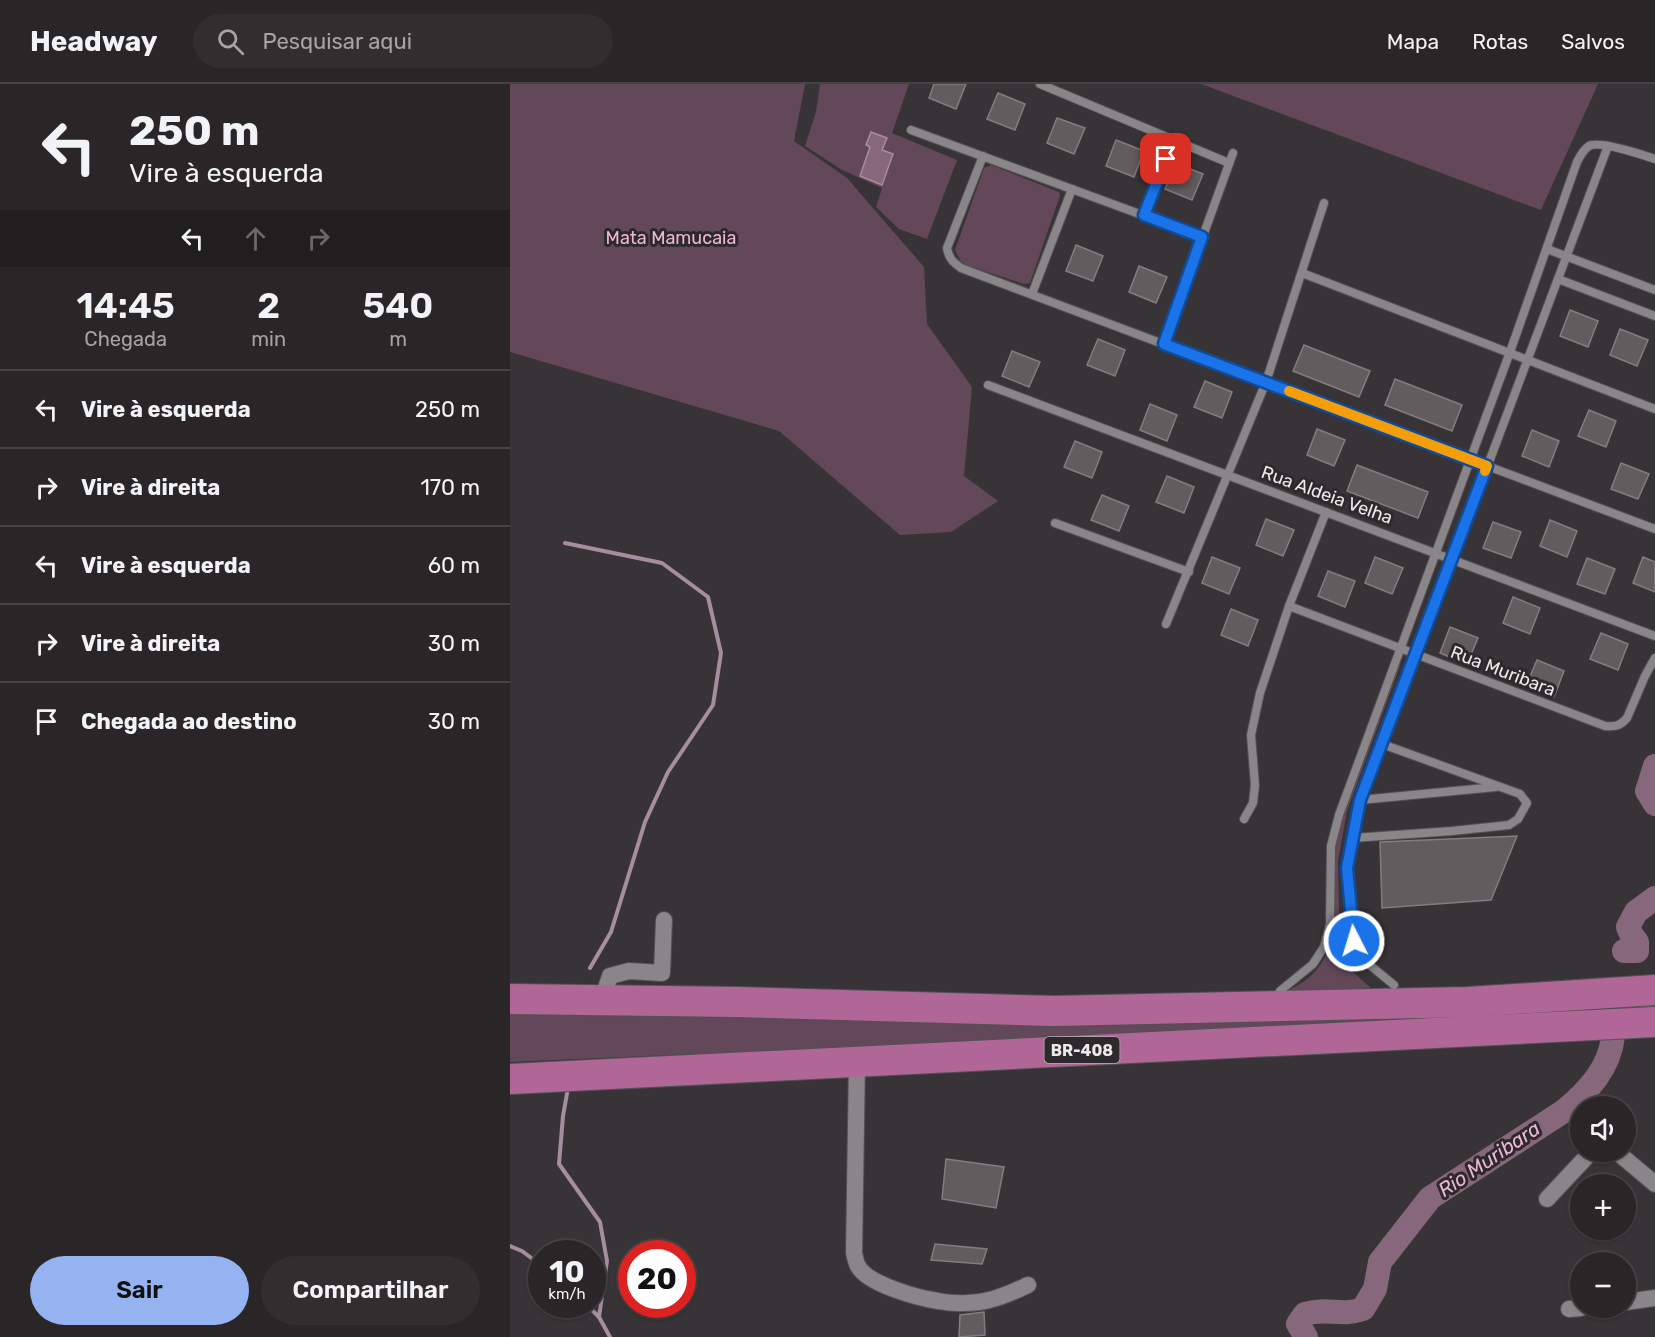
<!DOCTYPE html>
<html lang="pt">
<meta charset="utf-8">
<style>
:root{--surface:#2a2628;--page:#322e30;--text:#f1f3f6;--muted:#a5a5a8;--line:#464345;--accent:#95b2f1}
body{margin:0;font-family:Rubik,sans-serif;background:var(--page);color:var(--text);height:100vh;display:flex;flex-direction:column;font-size:22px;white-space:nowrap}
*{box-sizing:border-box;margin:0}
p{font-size:20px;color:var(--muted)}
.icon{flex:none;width:33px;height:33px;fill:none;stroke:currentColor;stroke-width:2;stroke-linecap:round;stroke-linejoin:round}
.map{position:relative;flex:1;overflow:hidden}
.panel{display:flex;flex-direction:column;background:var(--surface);width:510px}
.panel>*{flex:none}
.banner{background:#2a2628;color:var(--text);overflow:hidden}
.tools{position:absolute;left:1060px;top:1012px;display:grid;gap:12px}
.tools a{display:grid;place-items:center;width:66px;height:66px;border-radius:50%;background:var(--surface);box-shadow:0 2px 4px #0004,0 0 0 2px var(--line);font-size:30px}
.speed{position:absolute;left:18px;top:1156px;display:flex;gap:12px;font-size:30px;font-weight:700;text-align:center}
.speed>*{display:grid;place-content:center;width:78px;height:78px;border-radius:50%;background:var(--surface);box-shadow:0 2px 4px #0004,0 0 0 2px var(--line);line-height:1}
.speed small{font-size:15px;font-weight:400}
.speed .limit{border:9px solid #d22;background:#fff;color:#111}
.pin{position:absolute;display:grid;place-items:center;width:51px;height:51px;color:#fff;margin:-26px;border-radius:12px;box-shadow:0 3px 9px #0006}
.me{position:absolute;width:66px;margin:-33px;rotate:355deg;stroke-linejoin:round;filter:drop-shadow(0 0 4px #0008)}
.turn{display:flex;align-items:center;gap:21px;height:126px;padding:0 30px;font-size:27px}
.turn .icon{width:78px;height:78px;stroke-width:2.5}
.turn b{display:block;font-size:42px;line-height:51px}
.lanes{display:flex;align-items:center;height:57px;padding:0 30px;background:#0003;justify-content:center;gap:30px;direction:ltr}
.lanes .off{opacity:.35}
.eta{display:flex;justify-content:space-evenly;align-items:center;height:102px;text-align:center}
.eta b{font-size:36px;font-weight:600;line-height:42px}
.action{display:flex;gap:12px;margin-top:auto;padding:12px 30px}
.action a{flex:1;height:69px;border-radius:36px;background:var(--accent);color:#111;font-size:24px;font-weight:600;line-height:69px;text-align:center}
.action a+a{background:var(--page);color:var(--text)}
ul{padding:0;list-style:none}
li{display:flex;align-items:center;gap:18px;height:78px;padding:0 30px;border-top:2px solid var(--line)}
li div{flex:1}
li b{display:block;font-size:22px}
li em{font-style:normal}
header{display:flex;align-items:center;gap:36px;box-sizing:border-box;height:84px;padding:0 30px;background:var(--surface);border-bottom:2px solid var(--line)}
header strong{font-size:28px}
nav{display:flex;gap:33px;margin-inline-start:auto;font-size:21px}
.search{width:420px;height:54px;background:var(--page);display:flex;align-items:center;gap:15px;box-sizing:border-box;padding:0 21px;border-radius:33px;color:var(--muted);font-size:22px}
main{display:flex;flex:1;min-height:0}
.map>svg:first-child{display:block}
.green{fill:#624859}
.water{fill:#87677b;stroke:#a58e9d;stroke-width:1.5}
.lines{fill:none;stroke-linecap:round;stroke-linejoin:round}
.stream{stroke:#a58e9d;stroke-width:4}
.river{stroke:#87677b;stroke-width:24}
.building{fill:#625c5f;stroke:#837d81;stroke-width:1.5}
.lane-casing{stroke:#545153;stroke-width:10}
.street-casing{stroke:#545153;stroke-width:18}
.highway-casing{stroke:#545153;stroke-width:32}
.lane{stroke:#8a8588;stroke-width:8}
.street{stroke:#8a8588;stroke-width:16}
.highway{stroke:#b06798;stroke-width:30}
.route-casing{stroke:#114b97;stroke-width:15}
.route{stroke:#1a73e8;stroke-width:10}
.slow{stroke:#f59e0b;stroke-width:10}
.labels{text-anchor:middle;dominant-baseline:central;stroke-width:6;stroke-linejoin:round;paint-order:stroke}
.shield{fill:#2e292c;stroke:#b3afb2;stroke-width:1.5}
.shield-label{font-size:16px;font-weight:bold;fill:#ece9eb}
.park-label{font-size:18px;fill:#eeb6d9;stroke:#2e292c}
.street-label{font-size:18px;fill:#ece9eb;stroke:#2e292c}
.water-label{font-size:20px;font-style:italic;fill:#edb5d8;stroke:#2e292c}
</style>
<header>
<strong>Headway</strong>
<div class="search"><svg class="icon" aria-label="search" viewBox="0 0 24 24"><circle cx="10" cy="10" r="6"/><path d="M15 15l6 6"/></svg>Pesquisar aqui</div>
<nav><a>Mapa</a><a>Rotas</a><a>Salvos</a></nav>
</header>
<main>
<section class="panel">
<div class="banner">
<div class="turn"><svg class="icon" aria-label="left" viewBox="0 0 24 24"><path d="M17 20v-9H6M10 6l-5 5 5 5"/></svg><div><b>250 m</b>Vire à esquerda</div></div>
<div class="lanes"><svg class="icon" aria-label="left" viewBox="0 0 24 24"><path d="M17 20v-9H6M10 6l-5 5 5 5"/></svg><svg class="icon off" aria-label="ahead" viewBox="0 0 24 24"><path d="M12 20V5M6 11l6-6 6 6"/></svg><svg class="icon off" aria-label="right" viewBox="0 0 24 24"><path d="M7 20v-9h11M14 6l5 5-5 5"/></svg></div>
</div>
<div class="eta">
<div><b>14:45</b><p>Chegada</p></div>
<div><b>2</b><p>min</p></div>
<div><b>540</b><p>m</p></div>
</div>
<ul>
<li><svg class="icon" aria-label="left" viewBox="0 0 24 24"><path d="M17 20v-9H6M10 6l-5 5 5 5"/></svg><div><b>Vire à esquerda</b></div><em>250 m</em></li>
<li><svg class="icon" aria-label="right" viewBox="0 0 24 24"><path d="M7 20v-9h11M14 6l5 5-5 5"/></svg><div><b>Vire à direita</b></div><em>170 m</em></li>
<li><svg class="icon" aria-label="left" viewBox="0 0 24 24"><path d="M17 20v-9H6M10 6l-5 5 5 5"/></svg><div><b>Vire à esquerda</b></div><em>60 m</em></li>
<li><svg class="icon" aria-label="right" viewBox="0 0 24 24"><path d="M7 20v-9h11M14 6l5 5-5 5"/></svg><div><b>Vire à direita</b></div><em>30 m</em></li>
<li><svg class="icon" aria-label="arrive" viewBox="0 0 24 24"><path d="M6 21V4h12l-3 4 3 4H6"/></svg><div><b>Chegada ao destino</b></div><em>30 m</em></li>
</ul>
<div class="action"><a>Sair</a><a>Compartilhar</a></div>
</section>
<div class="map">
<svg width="1145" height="1253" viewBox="0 0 1145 1253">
<rect width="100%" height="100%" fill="#383336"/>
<g class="green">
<polygon points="0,0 295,0 284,57 337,94 414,183 417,240 462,303 454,392 488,417 441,448 390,451 269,347 0,268"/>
<polygon points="310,0 399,0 382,49 447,76 417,155 389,145 366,123 372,104 332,86 295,62 306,28"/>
<polygon points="691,0 1088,0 1031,126"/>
<polygon points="481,81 549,108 550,112 520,199 514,200 452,180 445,166 474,84"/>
<path d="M888,580L890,582L837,727L828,777L830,865L844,889L861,904L774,912L775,908C803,895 814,882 823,852L822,783L828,740Z"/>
<polygon points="1145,913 1145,928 0,978 0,923"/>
</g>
<polygon class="water" points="361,48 377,54 372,66 383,70 372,101 350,92 360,63 356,61"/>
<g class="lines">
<g class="stream">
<polyline points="55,459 152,479 198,513 211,569 203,621 158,688 135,738 101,848 80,884"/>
<polyline points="1107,924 1145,923"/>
<polyline points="58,1004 53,1032 49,1080 90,1138 97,1177 89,1233"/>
<polyline points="0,1162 12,1167 32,1182"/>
<polyline points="77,1221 89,1233 100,1253"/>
</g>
<g class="river">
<polyline points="1145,682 1137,707 1145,720"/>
<polyline points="1114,867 1127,867 1127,858 1121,850 1118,843 1126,828 1145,814"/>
<path d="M796,1253L788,1240L795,1230C817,1223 830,1233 853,1225L865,1205L870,1178L920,1114L1054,1027C1078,1007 1100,984 1103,952"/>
</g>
</g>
<g class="building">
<polygon points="424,0 456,0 446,25 419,14"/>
<polygon points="488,9 515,20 505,46 477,35"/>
<polygon points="547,34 575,44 564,70 537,59"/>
<polygon points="606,56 634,67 624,93 596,82"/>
<polygon points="665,79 693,90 682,116 655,105"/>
<polygon points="566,161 593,172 583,197 556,187"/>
<polygon points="629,182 657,193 646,219 619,208"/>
<polygon points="1060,226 1088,237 1078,263 1050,252"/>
<polygon points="1110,245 1138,256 1127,282 1100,271"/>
<polygon points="588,255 615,266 605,292 577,281"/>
<polygon points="794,261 860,287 849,313 783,287"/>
<polygon points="502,267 530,278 519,303 492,292"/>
<polygon points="885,295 952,321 942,347 875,321"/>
<polygon points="695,297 722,308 712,334 684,323"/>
<polygon points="640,320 667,331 657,357 630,346"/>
<polygon points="1079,326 1106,337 1096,363 1068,352"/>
<polygon points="807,345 835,356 824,382 797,371"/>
<polygon points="1022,346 1049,357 1039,383 1012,372"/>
<polygon points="565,357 592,368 582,394 554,383"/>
<polygon points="1111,379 1139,390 1128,415 1101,405"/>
<polygon points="847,381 918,408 908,434 837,407"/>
<polygon points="657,392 684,403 674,429 646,418"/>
<polygon points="592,411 619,422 609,447 581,436"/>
<polygon points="756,435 784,446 773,472 746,461"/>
<polygon points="1040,436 1067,447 1057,473 1030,462"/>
<polygon points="983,438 1011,448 1001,474 973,464"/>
<polygon points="702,473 730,484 719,510 692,499"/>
<polygon points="865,473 893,484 882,510 855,499"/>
<polygon points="1133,473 1145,478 1145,508 1123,499"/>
<polygon points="1077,474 1105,485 1095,510 1067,500"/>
<polygon points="818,487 845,497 835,523 808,512"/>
<polygon points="1003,513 1030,524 1020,550 993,539"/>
<polygon points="721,525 748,536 738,562 711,551"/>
<polygon points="940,543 968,554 957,580 930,569"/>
<polygon points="1091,549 1118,560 1108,586 1080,575"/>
<polygon points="1027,576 1054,587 1044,613 1016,602"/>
<polygon points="1007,752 981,816 872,824 870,758"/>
<polygon points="436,1075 494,1083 486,1124 432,1115"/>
<polygon points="425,1160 477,1165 472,1180 421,1176"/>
<polygon points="474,1228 475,1251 449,1253 450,1231"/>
</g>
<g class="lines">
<defs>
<g id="lane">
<polyline points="530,0 719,79"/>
<polyline points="401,46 692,153"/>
<path d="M473,72L437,164C439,175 443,178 451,184L1145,445"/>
<polyline points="634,131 663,57"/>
<polyline points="1037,165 1145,206"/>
<polyline points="792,189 1145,325"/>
<polyline points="1048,195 1145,232"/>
<polyline points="522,210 562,105"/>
<polyline points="654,260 723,69"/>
<path d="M478,301C700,386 923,467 1145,552"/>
<polyline points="545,439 679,488"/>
<path d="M779,522L1095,642C1105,643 1110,642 1117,634L1135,592L1145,574"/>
<polyline points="656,540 756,298 814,119"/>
<polyline points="850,716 986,703"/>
<polyline points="734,735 743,719 745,701 741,651 750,609 779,522 816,428"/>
<polyline points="843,754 942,747 999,741 1008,735 1017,719 1010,710 872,660"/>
<polyline points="884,901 856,878 844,857 837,784 850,716 906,572 1098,62"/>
<path d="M770,907L803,880L814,863L820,840L821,762L829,731L1000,268L1067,78C1070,72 1074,65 1079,62C1089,56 1133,71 1145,75"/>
</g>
<g id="street">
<polyline points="92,916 100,892 119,887 152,889 154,836"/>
<path d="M347,977L344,1169C345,1173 346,1179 348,1182C357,1200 408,1214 428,1217C443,1220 464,1220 479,1216C493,1213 505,1207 518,1201"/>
<polyline points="1107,1068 1145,1100"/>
<polyline points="1037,1115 1081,1068"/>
<polyline points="1116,1218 1145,1214"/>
<polyline points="1059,1225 1071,1224"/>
</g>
<g id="highway">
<polyline points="0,915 227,918 544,927 958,918 1145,906"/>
<polyline points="0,995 1145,938"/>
</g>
</defs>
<use href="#lane" class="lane-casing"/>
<use href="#street" class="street-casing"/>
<use href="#highway" class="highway-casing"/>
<use href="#lane" class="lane"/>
<use href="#street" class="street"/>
<use href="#highway" class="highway"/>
</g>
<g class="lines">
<defs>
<polyline id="route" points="656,75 634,131 692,153 654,260 977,382 850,716 837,784 844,857"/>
</defs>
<use href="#route" class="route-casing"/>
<use href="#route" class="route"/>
<polyline class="slow" points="779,307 977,382 975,387"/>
</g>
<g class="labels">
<rect class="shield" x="534.5" y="953" width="75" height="26" rx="4.5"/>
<g class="shield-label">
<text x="572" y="966">BR-408</text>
</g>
<g class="park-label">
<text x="161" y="154">Mata Mamucaia</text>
</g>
<g class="street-label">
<text transform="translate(817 411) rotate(20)">Rua Aldeia Velha</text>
<text transform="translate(993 587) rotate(21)">Rua Muribara</text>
</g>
<g class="water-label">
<text transform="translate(979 1075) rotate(-34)">Rio Muribara</text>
</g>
</g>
</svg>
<div class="tools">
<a><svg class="icon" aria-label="sound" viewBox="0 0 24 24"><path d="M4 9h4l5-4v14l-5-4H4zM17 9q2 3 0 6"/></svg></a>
<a>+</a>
<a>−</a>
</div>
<div class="speed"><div>10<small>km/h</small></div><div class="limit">20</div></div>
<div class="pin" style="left:656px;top:75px;background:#d93025"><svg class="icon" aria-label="arrive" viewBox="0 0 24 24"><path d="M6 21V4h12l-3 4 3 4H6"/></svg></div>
<svg class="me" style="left:844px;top:857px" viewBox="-20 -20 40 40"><circle r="17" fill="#1a73e8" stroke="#fff" stroke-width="3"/><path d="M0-11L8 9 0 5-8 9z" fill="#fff"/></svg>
</div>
</main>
